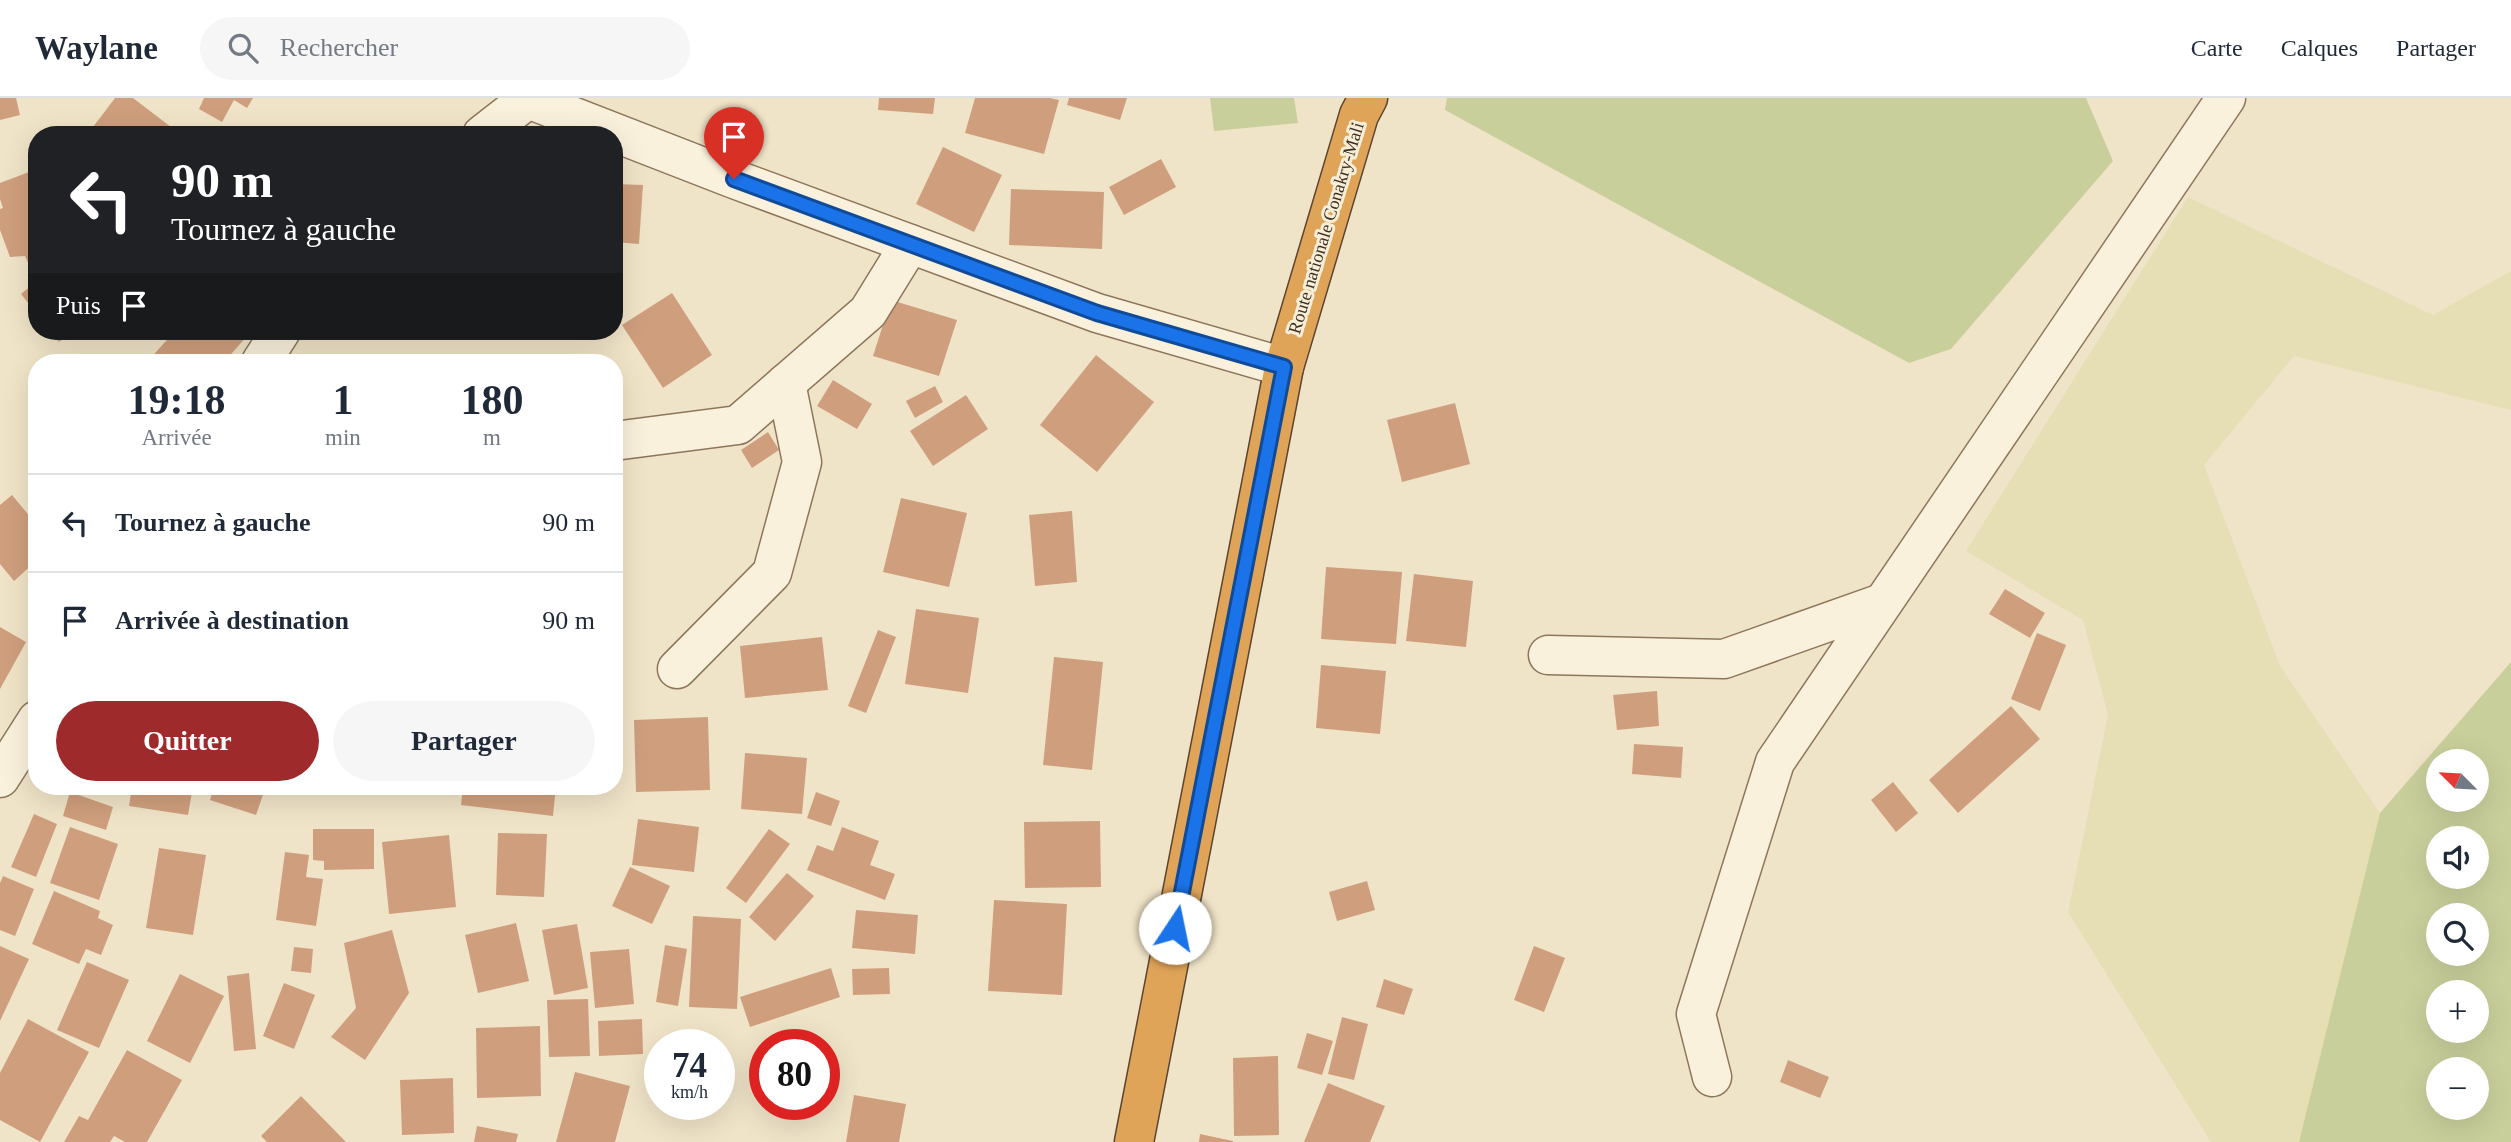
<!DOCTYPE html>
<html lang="fr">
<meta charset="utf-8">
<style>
:root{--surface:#fff;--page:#f6f6f7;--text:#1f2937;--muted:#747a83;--line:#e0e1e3;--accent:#9e2a2b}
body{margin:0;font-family:Georgia,serif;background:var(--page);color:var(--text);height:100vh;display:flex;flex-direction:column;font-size:26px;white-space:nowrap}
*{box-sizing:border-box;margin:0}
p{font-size:23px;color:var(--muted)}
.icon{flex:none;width:38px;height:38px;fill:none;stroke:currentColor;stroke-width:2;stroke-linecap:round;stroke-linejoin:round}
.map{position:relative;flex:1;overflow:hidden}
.sheet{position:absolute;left:28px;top:256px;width:595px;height:441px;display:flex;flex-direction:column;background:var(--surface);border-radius:28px;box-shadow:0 7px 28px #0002}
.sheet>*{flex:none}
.hud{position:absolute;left:28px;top:28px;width:595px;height:214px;border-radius:28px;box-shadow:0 7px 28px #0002;background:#202124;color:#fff;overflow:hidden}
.needle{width:46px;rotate:294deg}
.tools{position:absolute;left:2426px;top:651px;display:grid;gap:14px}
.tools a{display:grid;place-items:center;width:63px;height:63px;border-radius:50%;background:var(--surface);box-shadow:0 7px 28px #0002;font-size:35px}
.speed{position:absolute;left:644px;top:931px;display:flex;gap:14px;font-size:35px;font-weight:700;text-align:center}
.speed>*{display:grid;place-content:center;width:91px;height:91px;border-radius:50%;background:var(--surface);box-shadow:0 7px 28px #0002;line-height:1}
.speed small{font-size:18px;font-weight:400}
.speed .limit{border:10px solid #d22;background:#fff;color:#111}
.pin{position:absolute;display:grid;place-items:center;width:60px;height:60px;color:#fff;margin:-72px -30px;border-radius:50% 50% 50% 0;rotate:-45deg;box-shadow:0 0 7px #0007}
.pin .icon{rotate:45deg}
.me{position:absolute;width:77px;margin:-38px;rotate:11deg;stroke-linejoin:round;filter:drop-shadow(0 0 5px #0008)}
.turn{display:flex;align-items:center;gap:24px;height:147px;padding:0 28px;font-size:32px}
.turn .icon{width:91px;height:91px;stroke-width:2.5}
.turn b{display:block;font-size:49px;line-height:60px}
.then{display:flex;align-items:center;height:66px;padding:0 28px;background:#0003;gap:14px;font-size:26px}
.eta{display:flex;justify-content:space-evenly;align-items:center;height:119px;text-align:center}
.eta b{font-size:42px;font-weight:700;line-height:49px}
.primary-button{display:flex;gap:14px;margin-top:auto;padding:14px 28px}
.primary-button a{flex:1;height:80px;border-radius:42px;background:var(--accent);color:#fff;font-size:28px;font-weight:700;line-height:80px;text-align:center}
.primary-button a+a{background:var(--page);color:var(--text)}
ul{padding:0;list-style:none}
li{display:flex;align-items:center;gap:21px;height:98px;padding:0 28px;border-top:2px solid var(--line)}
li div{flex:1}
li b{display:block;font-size:26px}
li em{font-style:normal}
header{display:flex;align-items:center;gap:42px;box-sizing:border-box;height:98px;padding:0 35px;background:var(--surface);border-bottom:2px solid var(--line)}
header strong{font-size:33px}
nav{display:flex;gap:38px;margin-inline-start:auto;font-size:24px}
.search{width:490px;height:63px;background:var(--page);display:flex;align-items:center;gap:18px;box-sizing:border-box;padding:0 24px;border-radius:38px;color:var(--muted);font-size:26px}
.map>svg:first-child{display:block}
.farmland{fill:#e6deb5}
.green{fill:#c9cf9b;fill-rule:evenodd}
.building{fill:#cf9f7d}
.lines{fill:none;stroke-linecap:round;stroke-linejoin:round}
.minor-casing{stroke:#8d765c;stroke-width:41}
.highway-casing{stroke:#5b4430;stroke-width:41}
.minor{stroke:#faf1dc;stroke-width:38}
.highway{stroke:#e0a458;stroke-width:38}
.route-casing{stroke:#114b97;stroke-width:18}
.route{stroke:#1a73e8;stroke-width:12}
.labels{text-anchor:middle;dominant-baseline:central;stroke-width:6;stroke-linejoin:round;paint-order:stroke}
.street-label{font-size:18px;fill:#3d2e20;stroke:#f7eed8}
</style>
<header>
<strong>Waylane</strong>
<div class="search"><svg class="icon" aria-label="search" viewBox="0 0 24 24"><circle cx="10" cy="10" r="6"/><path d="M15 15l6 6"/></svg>Rechercher</div>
<nav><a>Carte</a><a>Calques</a><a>Partager</a></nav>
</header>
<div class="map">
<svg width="2511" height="1044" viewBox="0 0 2511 1044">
<rect width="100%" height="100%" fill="#f0e4c8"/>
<polygon class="farmland" points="2188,99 2433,217 2511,173 2511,312 2294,258 2204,367 2280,568 2380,715 2299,1044 2211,1044 2068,814 2108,617 2083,522 1966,453"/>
<g class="green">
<polygon points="1210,0 1294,0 1298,25 1214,33"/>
<polygon points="1447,0 2086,0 2113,63 1951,251 1909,265 1445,12"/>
<path d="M2511,564V1044H2299L2380,715ZM2438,663H2476V702H2438ZM2438,740H2476V779H2438ZM2438,817H2476V856H2438ZM2438,894H2476V933H2438ZM2438,971H2476V1010H2438Z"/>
</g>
<g class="building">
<polygon points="0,0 16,0 20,17 0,22"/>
<polygon points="115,0 133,0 171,29 165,37 87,37"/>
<polygon points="204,0 253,0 247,10 234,2 222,24 199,11"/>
<polygon points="879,0 935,0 933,16 878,12"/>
<polygon points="975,0 1050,0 1059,2 1044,56 965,35"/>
<polygon points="1069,0 1127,0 1120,22 1067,7"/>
<polygon points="943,49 1002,77 974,134 916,106"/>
<polygon points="1161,61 1176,89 1124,117 1109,89"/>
<polygon points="37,71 37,164 29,167 25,158 10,159 0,132 0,111 3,110 0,101 0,85"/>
<polygon points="614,86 643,87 639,146 614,144"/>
<polygon points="1011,91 1104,94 1102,151 1009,147"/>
<polygon points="37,183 37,216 21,196"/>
<polygon points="672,195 712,257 663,290 622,227"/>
<polygon points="891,202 957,222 939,278 873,258"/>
<polygon points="50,233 73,233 59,244"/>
<polygon points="175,233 243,233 248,237 224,264 147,264"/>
<polygon points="1096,257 1154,304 1097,374 1040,327"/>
<polygon points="833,282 872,306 857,331 817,308"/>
<polygon points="935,288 943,304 915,320 906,303"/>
<polygon points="966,297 988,331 933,368 910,333"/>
<polygon points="1455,305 1470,366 1402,384 1387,322"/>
<polygon points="768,334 779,352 752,370 741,352"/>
<polygon points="12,397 37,427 37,471 33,466 14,483 0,466 0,407"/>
<polygon points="901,400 967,415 949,489 883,474"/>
<polygon points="1072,413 1077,484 1035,488 1029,417"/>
<polygon points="1326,469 1402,474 1396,546 1321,541"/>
<polygon points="1414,476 1473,483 1466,549 1406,543"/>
<polygon points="2005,491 2045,515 2030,540 1989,516"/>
<polygon points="916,511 979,520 968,595 905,586"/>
<polygon points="0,529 26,544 0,591"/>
<polygon points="878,532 896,539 866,615 848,608"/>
<polygon points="2037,535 2066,547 2040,613 2011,601"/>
<polygon points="822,539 828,592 745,600 740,548"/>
<polygon points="1054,559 1103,564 1092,672 1043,667"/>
<polygon points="1321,567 1386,573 1380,636 1316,630"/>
<polygon points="1657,593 1659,628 1617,632 1613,597"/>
<polygon points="2011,608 2040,641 1958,715 1929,682"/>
<polygon points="708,619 710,692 636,694 634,622"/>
<polygon points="1634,646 1683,649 1681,680 1632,676"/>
<polygon points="745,655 807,660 802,716 741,711"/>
<polygon points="1893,684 1918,715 1896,734 1871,702"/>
<polygon points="132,688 193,688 188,717 129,708"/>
<polygon points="214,688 266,688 256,717 210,702"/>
<polygon points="369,688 420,688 419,696 368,692"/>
<polygon points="463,688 556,688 553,718 461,707"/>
<polygon points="70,694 113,709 106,732 63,718"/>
<polygon points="816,694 840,703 831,728 807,720"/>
<polygon points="34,716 57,726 36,779 11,769"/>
<polygon points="638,721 699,729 694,774 632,767"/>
<polygon points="1100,723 1101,789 1025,790 1024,724"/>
<polygon points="70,729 118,746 99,802 50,785"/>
<polygon points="842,729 879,743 870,767 895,776 885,802 807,772 817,747 833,753"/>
<polygon points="313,731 374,731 374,771 324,772 324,763 313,762"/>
<polygon points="769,731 790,746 746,805 726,790"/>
<polygon points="498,735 547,736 544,799 496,797"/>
<polygon points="449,737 456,809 389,816 382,744"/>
<polygon points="159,750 206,757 193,837 146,830"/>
<polygon points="285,754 309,757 306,779 323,781 316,828 276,822"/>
<polygon points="630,769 670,788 652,826 612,808"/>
<polygon points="787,775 814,798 775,843 749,819"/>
<polygon points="3,778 34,791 15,838 0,832 0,785"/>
<polygon points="1367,783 1375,812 1337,823 1329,794"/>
<polygon points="54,793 100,813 98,820 113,827 101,857 86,851 79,866 32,846"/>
<polygon points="994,802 1067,806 1062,897 988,893"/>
<polygon points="856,812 918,817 915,856 852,850"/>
<polygon points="693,818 741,821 737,911 689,909"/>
<polygon points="516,825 529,883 478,895 465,837"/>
<polygon points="577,826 588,890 554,897 542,832"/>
<polygon points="392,832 409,895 365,962 331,939 356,910 344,845"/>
<polygon points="665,847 687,851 678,908 656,904"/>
<polygon points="0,848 29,861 0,923"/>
<polygon points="1534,848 1565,860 1544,914 1514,902"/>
<polygon points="294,849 313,851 311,875 291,873"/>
<polygon points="629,851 634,906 595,910 590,854"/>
<polygon points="87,864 129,882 99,950 57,932"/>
<polygon points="831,870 840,899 750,929 740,899"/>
<polygon points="889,870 890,896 853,897 852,871"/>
<polygon points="249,875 256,951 234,953 227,878"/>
<polygon points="180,876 224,898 190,965 147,943"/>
<polygon points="1384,881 1413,891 1404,917 1376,909"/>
<polygon points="284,885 315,897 294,951 263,938"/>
<polygon points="588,901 590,958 549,959 547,902"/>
<polygon points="1342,919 1368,926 1354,982 1328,976"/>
<polygon points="28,921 89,954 40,1044 0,1022 0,975"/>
<polygon points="642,921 643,956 599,958 598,923"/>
<polygon points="540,928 541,998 477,1000 476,930"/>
<polygon points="1307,935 1333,943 1322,977 1297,970"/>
<polygon points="127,952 182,982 147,1044 125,1044 114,1038 110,1044 64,1044 79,1018 88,1022"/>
<polygon points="1278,958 1279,1037 1234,1038 1233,960"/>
<polygon points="1788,962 1829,979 1820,1000 1780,984"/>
<polygon points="575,974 630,988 615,1044 556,1044"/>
<polygon points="453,980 454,1035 402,1037 400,982"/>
<polygon points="1328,985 1385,1008 1370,1044 1304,1044"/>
<polygon points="854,997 906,1006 899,1044 846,1044"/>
<polygon points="301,998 346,1044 267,1044 261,1038"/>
<polygon points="477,1028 518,1036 516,1044 474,1044"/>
<polygon points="1200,1036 1233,1043 1233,1044 1199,1044"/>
</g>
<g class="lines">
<defs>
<g id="minor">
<polyline points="482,37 528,1 734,81 1097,215 1284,269"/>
<polyline points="261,264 281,233"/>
<polyline points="614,343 738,327 868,214 910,146"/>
<polyline points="1548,557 1724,561 1882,505"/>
<polyline points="677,571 772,475 802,364 786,285"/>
<polyline points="0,680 37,622"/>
<polyline points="1712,979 1696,916 1775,664 2226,0"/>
</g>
<polyline id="highway" points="1134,1044 1284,269 1359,17 1368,0"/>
</defs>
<use href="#minor" class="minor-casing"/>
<use href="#highway" class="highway-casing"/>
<use href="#minor" class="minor"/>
<use href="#highway" class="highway"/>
</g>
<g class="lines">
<defs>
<polyline id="route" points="734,81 1097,215 1284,269 1175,830"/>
</defs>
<use href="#route" class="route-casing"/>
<use href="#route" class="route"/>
</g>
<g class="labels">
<g class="street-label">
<text transform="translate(1326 130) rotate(-73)">Route nationale Conakry-Mali</text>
</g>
</g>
</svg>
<div class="tools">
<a><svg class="needle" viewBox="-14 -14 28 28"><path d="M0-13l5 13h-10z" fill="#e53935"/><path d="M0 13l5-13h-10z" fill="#747a83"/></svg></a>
<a><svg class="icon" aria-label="sound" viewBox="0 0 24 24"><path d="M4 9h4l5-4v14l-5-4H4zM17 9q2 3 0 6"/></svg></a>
<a><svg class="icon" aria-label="search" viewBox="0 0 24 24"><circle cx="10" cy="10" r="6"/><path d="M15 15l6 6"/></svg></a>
<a>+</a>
<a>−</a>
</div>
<div class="speed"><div>74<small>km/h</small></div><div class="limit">80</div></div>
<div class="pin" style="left:734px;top:81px;background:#d93025"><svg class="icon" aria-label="arrive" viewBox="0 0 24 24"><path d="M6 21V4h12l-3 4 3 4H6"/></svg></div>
<svg class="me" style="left:1175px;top:830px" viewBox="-20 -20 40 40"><circle r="19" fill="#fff"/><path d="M0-13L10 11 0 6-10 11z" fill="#1a73e8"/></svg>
<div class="hud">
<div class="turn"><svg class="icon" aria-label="left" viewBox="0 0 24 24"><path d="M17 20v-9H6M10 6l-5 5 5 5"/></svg><div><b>90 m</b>Tournez à gauche</div></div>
<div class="then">Puis<svg class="icon" aria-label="arrive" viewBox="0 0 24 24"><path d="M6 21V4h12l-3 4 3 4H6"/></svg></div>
</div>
<section class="sheet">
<div class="eta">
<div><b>19:18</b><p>Arrivée</p></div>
<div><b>1</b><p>min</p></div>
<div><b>180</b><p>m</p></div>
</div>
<ul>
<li><svg class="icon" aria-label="left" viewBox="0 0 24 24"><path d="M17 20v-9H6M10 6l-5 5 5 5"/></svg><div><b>Tournez à gauche</b></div><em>90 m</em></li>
<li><svg class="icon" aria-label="arrive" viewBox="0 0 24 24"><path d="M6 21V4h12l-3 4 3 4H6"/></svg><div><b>Arrivée à destination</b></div><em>90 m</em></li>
</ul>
<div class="primary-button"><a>Quitter</a><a>Partager</a></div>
</section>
</div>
